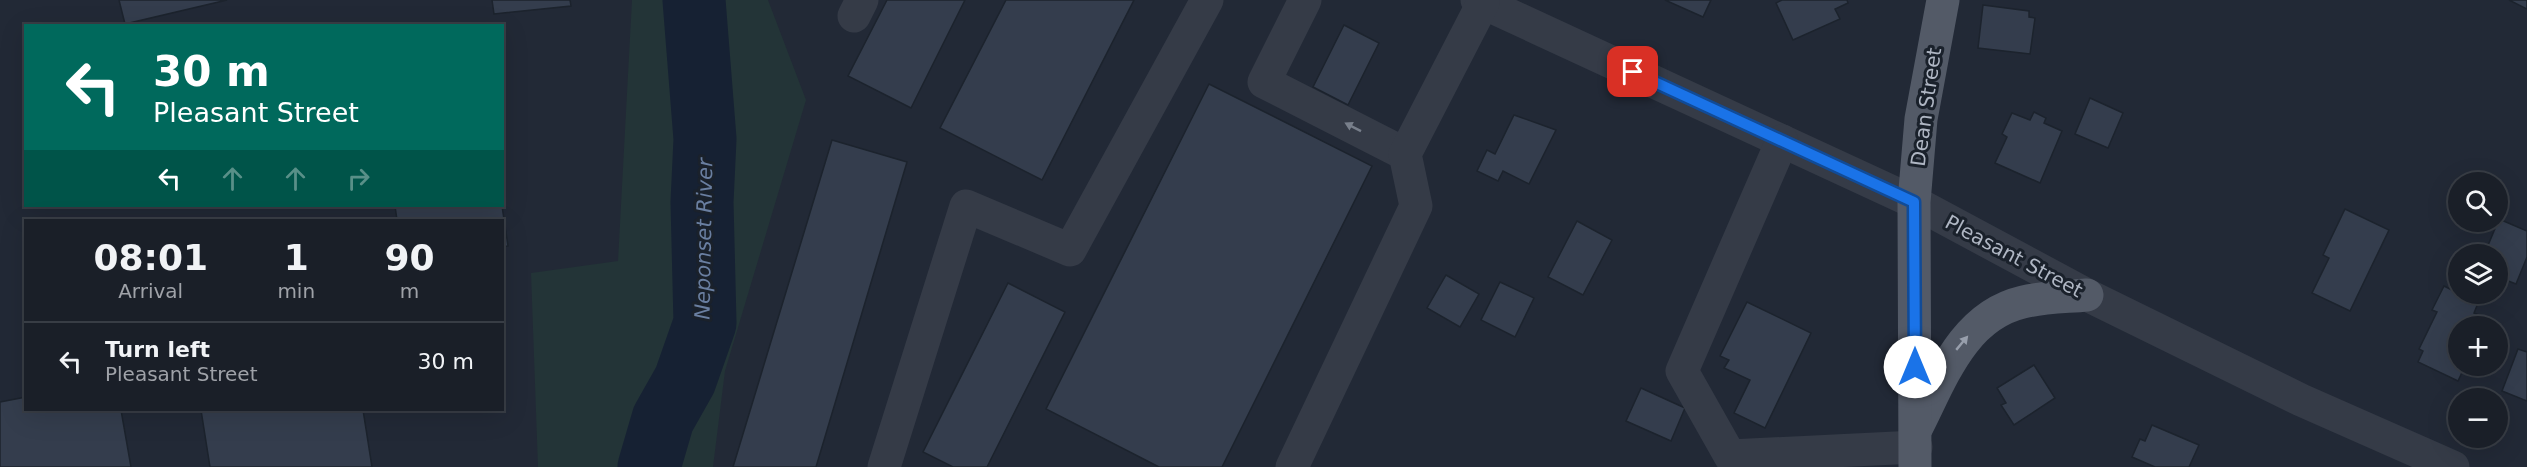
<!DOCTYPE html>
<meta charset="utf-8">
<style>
:root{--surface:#1a1f28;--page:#232730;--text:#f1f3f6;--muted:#9fa2a8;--line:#383d45}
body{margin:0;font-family:"DejaVu Sans",sans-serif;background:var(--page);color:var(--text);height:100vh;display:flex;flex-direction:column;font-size:22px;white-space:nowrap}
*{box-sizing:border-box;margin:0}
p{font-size:20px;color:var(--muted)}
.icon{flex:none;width:33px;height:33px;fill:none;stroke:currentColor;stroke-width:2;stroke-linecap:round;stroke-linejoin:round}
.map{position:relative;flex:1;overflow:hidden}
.panel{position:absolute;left:24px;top:219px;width:480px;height:192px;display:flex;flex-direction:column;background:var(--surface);border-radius:0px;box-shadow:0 6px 24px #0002,0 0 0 2px var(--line)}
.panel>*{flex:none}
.hud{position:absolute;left:24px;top:24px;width:480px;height:183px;border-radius:0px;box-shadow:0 6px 24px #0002,0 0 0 2px var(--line);background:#00695c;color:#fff;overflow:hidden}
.fabs{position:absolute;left:2448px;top:172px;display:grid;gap:12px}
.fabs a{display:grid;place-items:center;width:60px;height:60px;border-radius:50%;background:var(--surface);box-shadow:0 6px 24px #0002,0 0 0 2px var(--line);font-size:30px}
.pin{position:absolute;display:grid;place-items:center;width:51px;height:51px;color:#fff;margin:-26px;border-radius:12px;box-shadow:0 3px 9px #0006}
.me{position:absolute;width:66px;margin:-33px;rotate:0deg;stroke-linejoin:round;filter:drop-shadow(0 0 4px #0008)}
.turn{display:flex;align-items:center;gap:21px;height:126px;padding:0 30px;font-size:27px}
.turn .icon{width:78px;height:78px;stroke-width:2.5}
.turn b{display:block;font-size:42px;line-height:51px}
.lanes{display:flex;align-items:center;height:57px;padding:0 30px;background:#0003;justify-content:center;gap:30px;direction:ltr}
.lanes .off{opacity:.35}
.eta{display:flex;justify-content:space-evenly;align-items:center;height:102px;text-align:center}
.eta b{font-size:36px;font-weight:800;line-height:42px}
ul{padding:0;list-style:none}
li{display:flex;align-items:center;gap:18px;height:78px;padding:0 30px;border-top:2px solid var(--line)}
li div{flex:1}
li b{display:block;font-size:22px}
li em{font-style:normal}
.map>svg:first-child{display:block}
.green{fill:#233437}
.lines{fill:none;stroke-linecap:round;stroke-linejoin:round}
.river{stroke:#162133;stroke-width:63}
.building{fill:#343d4d;stroke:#1c232d;stroke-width:1.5}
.minor{stroke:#353b47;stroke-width:33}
.major{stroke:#535a67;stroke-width:33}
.oneway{fill:#787f8b}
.oneway2{fill:#989fac}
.route-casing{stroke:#114b97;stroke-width:15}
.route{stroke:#1a73e8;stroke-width:10}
.labels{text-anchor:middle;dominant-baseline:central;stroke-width:6;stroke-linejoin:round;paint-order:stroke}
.street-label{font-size:20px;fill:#afb6c3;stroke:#1a212b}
.water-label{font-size:21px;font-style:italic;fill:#6a7fa1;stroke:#1a212b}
</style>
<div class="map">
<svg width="2527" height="467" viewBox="0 0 2527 467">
<rect width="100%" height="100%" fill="#222936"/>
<polygon class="green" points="632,0 768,0 806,100 725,371 713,467 538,467 531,273 618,261"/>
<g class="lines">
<polyline class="river" points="649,467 663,419 685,380 705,323 702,202 705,139 694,0"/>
</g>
<g class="building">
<polygon points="119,0 227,0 125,24"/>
<polygon points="492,0 570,0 571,6 494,14"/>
<polygon points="887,0 965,0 911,108 848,76"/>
<polygon points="1006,0 1134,0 1042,180 940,128"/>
<polygon points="1665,0 1711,0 1703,17"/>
<polygon points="1782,0 1847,0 1848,3 1835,9 1840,19 1793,40 1776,3"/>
<polygon points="2509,0 2527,0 2527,9"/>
<polygon points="1983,5 2029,11 2029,17 2035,18 2030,54 1978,48"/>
<polygon points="1344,25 1379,43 1348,105 1313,87"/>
<polygon points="1209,84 1372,166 1222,467 1159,467 1046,409"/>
<polygon points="2090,98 2123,113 2108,148 2075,134"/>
<polygon points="2034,112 2046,118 2044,123 2062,131 2040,183 1995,163 2007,137 2002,134 2012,113 2030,120"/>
<polygon points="1514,115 1556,130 1529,184 1503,171 1498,181 1477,171 1487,150 1495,154"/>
<polygon points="832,140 907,162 816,467 733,467"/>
<polygon points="395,206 502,206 508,246 502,247 502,220 397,220"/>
<polygon points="2345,209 2389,230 2350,311 2312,293 2329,258 2323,255"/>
<polygon points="2499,219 2527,231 2527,257 2516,284 2498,277 2498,255 2484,255"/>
<polygon points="1577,221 1612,240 1583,295 1548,277"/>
<polygon points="1446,275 1479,294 1460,327 1427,308"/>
<polygon points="1500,282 1534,298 1515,337 1481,320"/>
<polygon points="1008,283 1065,312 987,467 953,467 923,452"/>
<polygon points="2444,286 2478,303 2474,313 2486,318 2482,327 2458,327 2458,366 2474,366 2472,370 2465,366 2458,381 2418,362 2423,351 2419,349 2437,312 2432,310"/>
<polygon points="1747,302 1811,333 1765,428 1734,413 1750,380 1724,368 1729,360 1720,356"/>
<polygon points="2518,349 2527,352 2527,401 2502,391"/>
<polygon points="2034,365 2055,398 2014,425 2001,405 2006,403 1997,388"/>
<polygon points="1641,388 1685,408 1671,441 1626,421"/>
<polygon points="26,397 26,410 121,410 131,467 0,467 0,402"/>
<polygon points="201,410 363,410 372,467 210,467"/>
<polygon points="2152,425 2199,445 2189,467 2155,467 2132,457 2140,439 2145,441"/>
</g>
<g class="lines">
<g class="minor">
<polyline points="1305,0 1264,82 1405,154"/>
<polyline points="1477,0 1914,202 2087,295 2301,400 2453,467"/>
<polyline points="854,16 862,0"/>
<polyline points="1782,141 1682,371 1730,456 1916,447"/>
<polyline points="884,467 966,206 1070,250 1207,0"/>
<polyline points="1292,467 1416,206 1405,154 1483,3"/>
</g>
<g class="major">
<path d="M1917,427C1942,378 1963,316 2023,302C2043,297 2066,297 2087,295"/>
<polyline points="1915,467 1914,202 1921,119 1943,0"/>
</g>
</g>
<defs><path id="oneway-solid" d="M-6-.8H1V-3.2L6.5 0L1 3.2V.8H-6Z" transform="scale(1.5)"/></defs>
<use class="oneway" href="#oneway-solid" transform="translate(1353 127) rotate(-153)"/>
<use class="oneway2" href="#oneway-solid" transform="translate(1962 343) rotate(-50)"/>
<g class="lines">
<defs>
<polyline id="route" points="1633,72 1914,202 1915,367"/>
</defs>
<use href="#route" class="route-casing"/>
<use href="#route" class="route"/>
</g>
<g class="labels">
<g class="street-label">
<text transform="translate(1926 107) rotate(-82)">Dean Street</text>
<text transform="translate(2014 256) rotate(28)">Pleasant Street</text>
</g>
<g class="water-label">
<text transform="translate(704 239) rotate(-89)">Neponset River</text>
</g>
</g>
</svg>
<div class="fabs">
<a><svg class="icon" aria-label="search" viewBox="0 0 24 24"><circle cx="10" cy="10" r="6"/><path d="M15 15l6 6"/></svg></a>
<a><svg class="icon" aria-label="layers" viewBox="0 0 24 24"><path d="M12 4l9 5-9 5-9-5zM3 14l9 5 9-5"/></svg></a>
<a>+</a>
<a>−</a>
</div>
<div class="pin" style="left:1633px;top:72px;background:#d93025"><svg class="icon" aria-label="arrive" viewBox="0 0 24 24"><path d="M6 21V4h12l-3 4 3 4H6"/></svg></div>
<svg class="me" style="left:1915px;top:367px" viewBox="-20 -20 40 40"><circle r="19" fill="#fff"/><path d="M0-13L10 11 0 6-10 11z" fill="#1a73e8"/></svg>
<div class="hud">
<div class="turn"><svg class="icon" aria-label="left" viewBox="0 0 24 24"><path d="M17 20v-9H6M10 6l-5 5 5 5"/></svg><div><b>30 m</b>Pleasant Street</div></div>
<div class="lanes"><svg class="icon" aria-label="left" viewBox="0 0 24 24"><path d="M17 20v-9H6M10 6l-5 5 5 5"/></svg><svg class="icon off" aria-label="ahead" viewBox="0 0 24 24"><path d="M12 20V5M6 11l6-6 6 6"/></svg><svg class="icon off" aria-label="ahead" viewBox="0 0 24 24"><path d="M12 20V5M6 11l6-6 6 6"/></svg><svg class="icon off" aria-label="right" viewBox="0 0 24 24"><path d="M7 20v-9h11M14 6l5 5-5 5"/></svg></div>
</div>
<section class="panel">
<div class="eta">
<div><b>08:01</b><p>Arrival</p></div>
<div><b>1</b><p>min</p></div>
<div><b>90</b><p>m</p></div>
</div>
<ul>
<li><svg class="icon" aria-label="left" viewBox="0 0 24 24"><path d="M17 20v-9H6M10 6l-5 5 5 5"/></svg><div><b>Turn left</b><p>Pleasant Street</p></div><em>30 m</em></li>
</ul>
</section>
</div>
